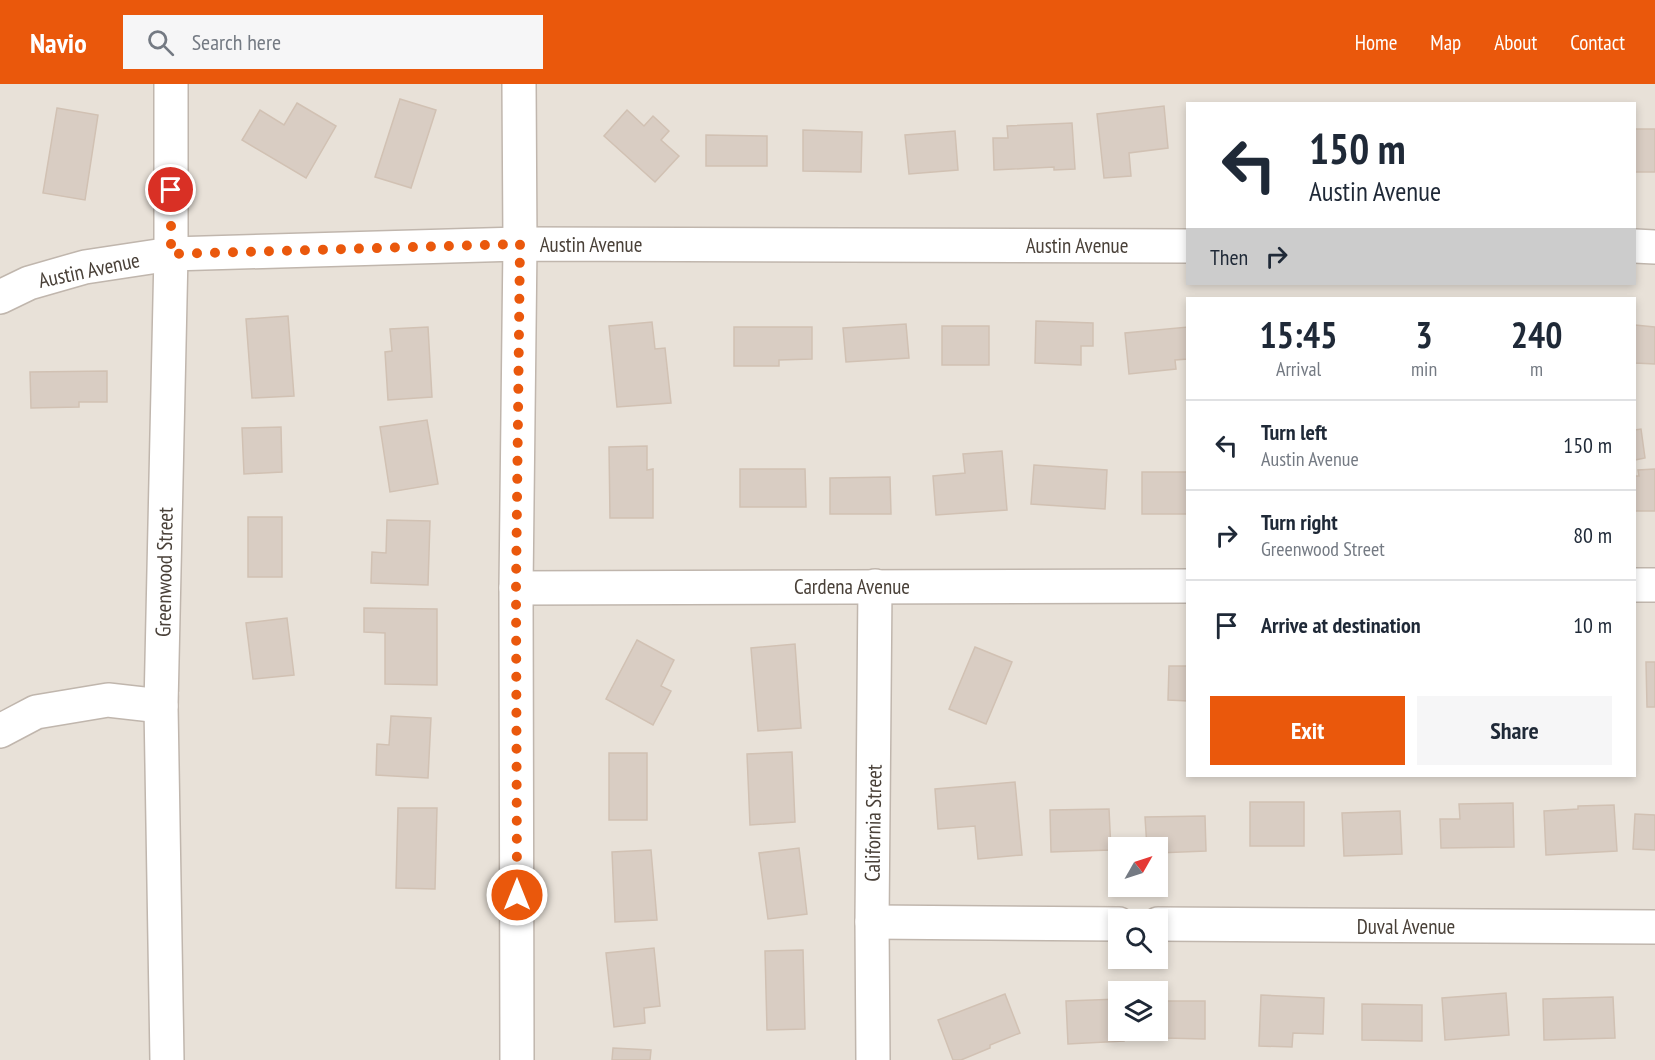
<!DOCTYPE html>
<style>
:root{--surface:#fff;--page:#f6f6f7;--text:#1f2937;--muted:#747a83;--line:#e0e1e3;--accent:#ea580c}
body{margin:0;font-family:"PT Sans Narrow",sans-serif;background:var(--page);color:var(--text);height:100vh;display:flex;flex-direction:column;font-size:22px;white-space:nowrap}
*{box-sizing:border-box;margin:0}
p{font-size:20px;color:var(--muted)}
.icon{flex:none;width:33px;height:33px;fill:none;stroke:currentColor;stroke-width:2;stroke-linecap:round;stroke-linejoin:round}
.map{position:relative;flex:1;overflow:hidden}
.sheet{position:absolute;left:1186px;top:213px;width:450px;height:480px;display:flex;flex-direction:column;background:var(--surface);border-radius:0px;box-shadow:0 3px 9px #0003}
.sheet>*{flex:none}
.banner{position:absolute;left:1186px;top:18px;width:450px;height:183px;border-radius:0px;box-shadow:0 3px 9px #0003;background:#fff;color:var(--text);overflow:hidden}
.needle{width:39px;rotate:51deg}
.controls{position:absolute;left:1108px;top:753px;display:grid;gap:12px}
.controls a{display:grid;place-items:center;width:60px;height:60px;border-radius:0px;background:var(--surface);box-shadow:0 3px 9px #0003;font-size:30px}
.pin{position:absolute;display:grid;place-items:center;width:51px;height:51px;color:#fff;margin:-26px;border:3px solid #fff;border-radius:50%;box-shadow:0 2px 6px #0007}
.me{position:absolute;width:66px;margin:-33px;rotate:0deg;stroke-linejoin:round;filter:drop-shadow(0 0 4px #0008)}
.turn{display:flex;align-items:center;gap:21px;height:126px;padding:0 24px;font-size:27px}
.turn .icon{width:78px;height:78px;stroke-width:2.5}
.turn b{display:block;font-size:42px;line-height:51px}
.then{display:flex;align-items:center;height:57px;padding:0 24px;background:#0003;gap:12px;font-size:22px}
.eta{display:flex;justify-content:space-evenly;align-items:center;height:102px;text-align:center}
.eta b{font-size:36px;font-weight:600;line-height:42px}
.action{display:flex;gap:12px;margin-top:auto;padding:12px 24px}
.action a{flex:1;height:69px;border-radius:0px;background:var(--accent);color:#fff;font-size:24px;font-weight:600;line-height:69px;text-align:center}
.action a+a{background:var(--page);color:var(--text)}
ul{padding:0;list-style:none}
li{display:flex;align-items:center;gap:18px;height:90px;padding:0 24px;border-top:2px solid var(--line)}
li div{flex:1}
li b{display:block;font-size:22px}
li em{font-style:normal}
header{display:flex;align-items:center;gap:36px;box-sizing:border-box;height:84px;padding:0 30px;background:var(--accent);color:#fff}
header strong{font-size:28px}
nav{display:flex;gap:33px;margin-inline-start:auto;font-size:21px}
.search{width:420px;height:54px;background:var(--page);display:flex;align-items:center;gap:15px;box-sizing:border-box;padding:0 21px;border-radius:0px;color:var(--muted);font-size:22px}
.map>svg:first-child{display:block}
.residential{fill:#e8e1d8;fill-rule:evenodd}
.building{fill:#d9cdc3;stroke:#d1c1b3;stroke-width:1.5}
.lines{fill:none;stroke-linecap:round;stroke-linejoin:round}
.minor-casing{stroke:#c0b6ad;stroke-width:36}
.minor{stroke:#fff;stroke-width:33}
.route{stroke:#ea580c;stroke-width:10;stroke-dasharray:0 18}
.labels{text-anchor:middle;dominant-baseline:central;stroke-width:5;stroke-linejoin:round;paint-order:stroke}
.street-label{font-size:21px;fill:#494038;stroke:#fff}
</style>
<header>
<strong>Navio</strong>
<div class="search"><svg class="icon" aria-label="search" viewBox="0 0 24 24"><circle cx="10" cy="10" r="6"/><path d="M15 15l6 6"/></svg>Search here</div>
<nav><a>Home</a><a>Map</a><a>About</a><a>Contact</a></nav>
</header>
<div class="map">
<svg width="1655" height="976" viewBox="0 0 1655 976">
<rect width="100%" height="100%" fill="#f5f0ea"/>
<g class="residential">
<polygon points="0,0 156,0 156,157 0,196"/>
<polygon points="187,0 503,0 504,145 187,154"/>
<polygon points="535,0 1655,0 1655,147 1635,147 1635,20 1188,20 1188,146 536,145"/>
<polygon points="536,175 1188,177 1188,200 1635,200 1635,178 1655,178 1655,486 1635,486 1635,214 1188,214 1188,486 891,487 891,485 532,488"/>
<polygon points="504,176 500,504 498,519 500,519 502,976 183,976 177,621 180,608 177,608 187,185"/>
<polygon points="155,187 146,604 0,631 0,229 33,213 87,197"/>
<path d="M1188,517V692H1635V517H1655V828L888,823L891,518ZM1119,764H1158V802H1119Z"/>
<polygon points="859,518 856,839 854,853 856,854 857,976 533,976 532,519"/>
<polygon points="106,631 146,635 151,976 0,976 0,663 40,643"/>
<path d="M887,854L1119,855V874H1158V855L1655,859V976H888ZM1119,908H1158V946H1119Z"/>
</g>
<g class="building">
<polygon points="400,15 436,26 411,104 375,93"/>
<polygon points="297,19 336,42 306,94 242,56 260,26 284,41"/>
<polygon points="1164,22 1168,64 1129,69 1131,92 1104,94 1097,30"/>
<polygon points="57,24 98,31 85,116 43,109"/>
<polygon points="627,26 644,42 653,32 669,47 661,56 679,72 655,98 604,52"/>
<polygon points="1072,39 1075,85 1054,86 1054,83 994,86 993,54 1008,54 1007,42"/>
<rect x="1635" y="45" width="20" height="43"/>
<polygon points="803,46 862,48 861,88 803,87"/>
<polygon points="955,47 958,86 909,90 905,51"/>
<polygon points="706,51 767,52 767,82 706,82"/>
<polygon points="288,232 294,312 252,314 246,235"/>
<polygon points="1036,237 1093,239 1093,262 1081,262 1081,281 1035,279"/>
<polygon points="652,238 655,265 665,264 671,319 617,323 609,242"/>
<polygon points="906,240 909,274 846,278 843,244"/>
<polygon points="1635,241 1655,243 1655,280 1635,279"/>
<rect x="942" y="242" width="47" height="39"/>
<polygon points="428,243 432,313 388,316 385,268 392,267 390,245"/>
<polygon points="734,243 812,243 812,275 779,276 779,282 734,282"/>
<polygon points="1188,243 1188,275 1175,276 1176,285 1129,290 1125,249"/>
<polygon points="107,287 107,318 79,318 79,323 31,324 30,288"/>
<polygon points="427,336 438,400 390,408 380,343"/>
<polygon points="281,343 282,388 244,390 242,344"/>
<polygon points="1641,345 1645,374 1635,376 1635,346"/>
<polygon points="647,362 647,386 653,385 653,434 610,434 609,363"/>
<polygon points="1002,367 1007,426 936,431 933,392 965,389 963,370"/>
<polygon points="1034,381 1107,386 1105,425 1031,420"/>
<polygon points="740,385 805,385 806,423 740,423"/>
<polygon points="1655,385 1655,427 1635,427 1635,392 1639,392 1638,386"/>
<rect x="1142" y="388" width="46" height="42"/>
<polygon points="890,393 891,430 830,430 830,394"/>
<rect x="248" y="433" width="34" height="60"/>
<polygon points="387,436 430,437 428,501 371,499 372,468 386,469"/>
<polygon points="364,524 437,525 437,601 385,600 385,549 364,548"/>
<polygon points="287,534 294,591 253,595 246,539"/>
<polygon points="637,556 674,576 661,602 671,607 653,641 606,615"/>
<polygon points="795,560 801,644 758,647 751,564"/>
<polygon points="975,563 1012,578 986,640 949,625"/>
<polygon points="1646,578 1655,578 1655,623 1647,623"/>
<polygon points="1169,582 1188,582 1188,617 1168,616"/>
<polygon points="391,632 431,634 428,694 376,691 377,660 389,661"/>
<polygon points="792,668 795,738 750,741 747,670"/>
<rect x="609" y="669" width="38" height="67"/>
<polygon points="1015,698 1022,771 978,775 975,742 938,745 935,705"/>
<rect x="1250" y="718" width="54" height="44"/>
<polygon points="1513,719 1514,763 1441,764 1440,735 1460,735 1459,720"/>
<polygon points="1614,721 1617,767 1546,771 1544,727 1578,725 1578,722"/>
<polygon points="398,724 437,724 435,805 396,804"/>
<polygon points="1109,725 1111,766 1051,768 1050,726"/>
<polygon points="1400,727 1402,770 1344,772 1342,729"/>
<polygon points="1635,730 1655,731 1655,766 1633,765"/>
<polygon points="1205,732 1206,767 1158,769 1158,764 1147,764 1145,733"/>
<polygon points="799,764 807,830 768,835 759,769"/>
<polygon points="651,766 657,836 615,838 612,768"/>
<polygon points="654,864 660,922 644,924 645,939 614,943 606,869"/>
<polygon points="803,866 805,945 767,946 765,867"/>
<polygon points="1506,909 1509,951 1445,956 1442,914"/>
<polygon points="1005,910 1020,949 990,961 990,964 961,976 953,976 938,936"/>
<polygon points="1261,911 1324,914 1323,950 1293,949 1292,963 1259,962"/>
<polygon points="1613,913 1615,954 1544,956 1543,915"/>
<polygon points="1119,915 1119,946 1124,946 1124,957 1068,960 1066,917"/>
<polygon points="1166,917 1205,917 1205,955 1166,954"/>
<polygon points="1362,920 1422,921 1422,957 1362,956"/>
<polygon points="613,964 651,966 650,976 612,976"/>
</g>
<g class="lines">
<defs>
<g id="minor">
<polyline points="1635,162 1655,163"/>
<polyline points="0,213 29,199 85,183 171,170 520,160 1188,162"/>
<polyline points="1635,501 1655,501"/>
<polyline points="516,504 1188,502"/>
<polyline points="0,647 36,628 108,616 161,622"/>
<polyline points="872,838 1119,840"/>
<polyline points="1158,840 1655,843"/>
<polyline points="167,976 161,622 171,170 171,0"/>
<polyline points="517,976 516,504 520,160 519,0"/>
<polyline points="873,976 872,838 875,502"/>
</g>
</defs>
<use href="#minor" class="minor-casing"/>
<use href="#minor" class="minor"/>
</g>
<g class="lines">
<polyline class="route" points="171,106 171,170 520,160 516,504 517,811"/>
</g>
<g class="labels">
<g class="street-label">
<text x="591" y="160">Austin Avenue</text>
<text x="1077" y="161">Austin Avenue</text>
<text transform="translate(89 186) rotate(-12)">Austin Avenue</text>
<text transform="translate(164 488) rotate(-89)">Greenwood Street</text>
<text x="852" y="502">Cardena Avenue</text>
<text transform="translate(873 739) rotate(-89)">California Street</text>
<text x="1406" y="842">Duval Avenue</text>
</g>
</g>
</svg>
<div class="controls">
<a><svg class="needle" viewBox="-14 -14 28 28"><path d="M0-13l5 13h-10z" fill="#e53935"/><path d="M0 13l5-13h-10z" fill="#747a83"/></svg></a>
<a><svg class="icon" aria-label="search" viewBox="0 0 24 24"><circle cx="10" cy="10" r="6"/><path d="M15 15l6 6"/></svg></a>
<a><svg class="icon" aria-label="layers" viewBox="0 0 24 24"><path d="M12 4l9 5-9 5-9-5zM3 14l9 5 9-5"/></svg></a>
</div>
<div class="pin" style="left:171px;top:106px;background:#d93025"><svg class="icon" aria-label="arrive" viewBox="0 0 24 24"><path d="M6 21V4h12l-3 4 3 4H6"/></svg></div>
<svg class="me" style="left:517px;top:811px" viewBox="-20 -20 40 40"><circle r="17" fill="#ea580c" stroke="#fff" stroke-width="3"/><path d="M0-11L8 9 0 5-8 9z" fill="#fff"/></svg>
<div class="banner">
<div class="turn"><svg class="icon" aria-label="left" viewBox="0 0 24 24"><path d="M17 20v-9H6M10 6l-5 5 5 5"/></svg><div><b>150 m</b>Austin Avenue</div></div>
<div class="then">Then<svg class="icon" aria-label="right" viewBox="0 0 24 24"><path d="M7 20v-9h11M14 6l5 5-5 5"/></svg></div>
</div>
<section class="sheet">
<div class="eta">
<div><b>15:45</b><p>Arrival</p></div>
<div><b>3</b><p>min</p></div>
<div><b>240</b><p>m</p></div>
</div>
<ul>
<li><svg class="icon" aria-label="left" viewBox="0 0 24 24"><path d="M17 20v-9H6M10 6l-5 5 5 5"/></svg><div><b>Turn left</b><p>Austin Avenue</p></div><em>150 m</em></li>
<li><svg class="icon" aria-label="right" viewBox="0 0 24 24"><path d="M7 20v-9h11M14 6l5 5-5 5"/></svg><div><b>Turn right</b><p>Greenwood Street</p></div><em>80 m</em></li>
<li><svg class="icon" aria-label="arrive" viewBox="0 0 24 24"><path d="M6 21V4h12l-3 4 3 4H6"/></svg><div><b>Arrive at destination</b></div><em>10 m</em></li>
</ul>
<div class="action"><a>Exit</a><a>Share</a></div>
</section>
</div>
